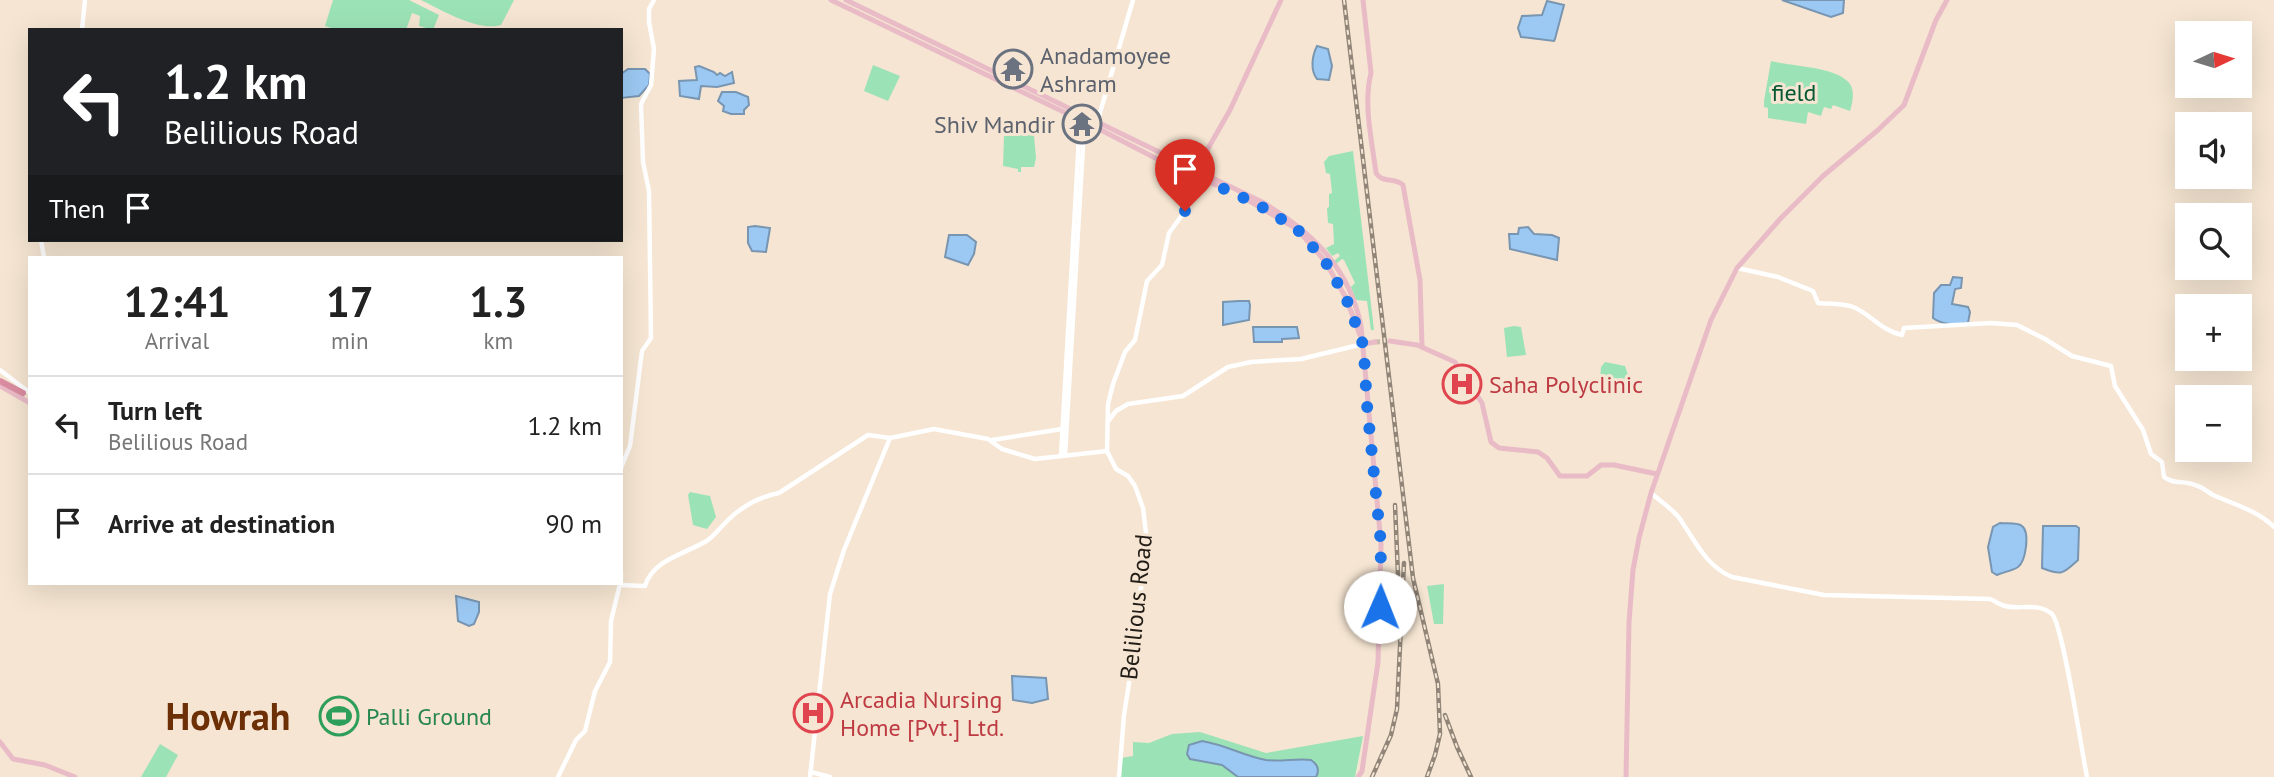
<!DOCTYPE html>
<meta charset="utf-8">
<style>
:root{--surface:#fff;--page:#f2f2f2;--text:#222;--muted:#767676;--line:#e0e0e0}
body{margin:0;font-family:"PT Sans",sans-serif;background:var(--page);color:var(--text);height:100vh;display:flex;flex-direction:column;font-size:26px;white-space:nowrap}
*{box-sizing:border-box;margin:0}
p{font-size:23px;color:var(--muted)}
.icon{flex:none;width:38px;height:38px;fill:none;stroke:currentColor;stroke-width:2;stroke-linecap:round;stroke-linejoin:round}
.map{position:relative;flex:1;overflow:hidden}
.details{position:absolute;left:28px;top:256px;width:595px;height:329px;display:flex;flex-direction:column;background:var(--surface);border-radius:0px;box-shadow:0 7px 28px #0002}
.details>*{flex:none}
.top-card{position:absolute;left:28px;top:28px;width:595px;height:214px;border-radius:0px;box-shadow:0 7px 28px #0002;background:#202124;color:#fff;overflow:hidden}
.needle{width:46px;rotate:86deg}
.buttons{position:absolute;left:2175px;top:21px;display:grid;gap:14px}
.buttons a{display:grid;place-items:center;width:77px;height:77px;border-radius:0px;background:var(--surface);box-shadow:0 7px 28px #0002;font-size:35px}
.pin{position:absolute;display:grid;place-items:center;width:60px;height:60px;color:#fff;margin:-72px -30px;border-radius:50% 50% 50% 0;rotate:-45deg;box-shadow:0 0 7px #0007}
.pin .icon{rotate:45deg}
.me{position:absolute;width:77px;margin:-38px;rotate:1deg;stroke-linejoin:round;filter:drop-shadow(0 0 5px #0008)}
.turn{display:flex;align-items:center;gap:24px;height:147px;padding:0 21px;font-size:32px}
.turn .icon{width:91px;height:91px;stroke-width:2.5}
.turn b{display:block;font-size:49px;line-height:60px}
.then{display:flex;align-items:center;height:66px;padding:0 21px;background:#0003;gap:14px;font-size:26px}
.eta{display:flex;justify-content:space-evenly;align-items:center;height:119px;text-align:center}
.eta b{font-size:42px;font-weight:800;line-height:49px}
ul{padding:0;list-style:none}
li{display:flex;align-items:center;gap:21px;height:98px;padding:0 21px;border-top:2px solid var(--line)}
li div{flex:1}
li b{display:block;font-size:26px}
li em{font-style:normal}
.map>svg:first-child{display:block}
.green{fill:#9be3b6}
.water{fill:#9cc9f3;stroke:#7895b1;stroke-width:2}
.lines{fill:none;stroke-linecap:round;stroke-linejoin:round}
.primary-tunnel{stroke:#cbbdad;stroke-width:5;stroke-dasharray:5 2.5;stroke-linecap:butt}
.secondary{stroke:#fff;stroke-width:4.5}
.primary{stroke:#e9bbc7;stroke-width:5}
.highway{stroke:#da8da1;stroke-width:6}
.rail-casing{stroke:#908578;stroke-width:4.5}
.rail{stroke:#f5e5d2;stroke-width:2;stroke-dasharray:5;stroke-linecap:butt}
.route{stroke:#1a73e8;stroke-width:12;stroke-dasharray:0 21.6}
.labels{text-anchor:middle;dominant-baseline:central;stroke-width:6;stroke-linejoin:round;paint-order:stroke}
.worship-label{font-size:24px;fill:#5b616d;stroke:#f5e5d2;text-anchor:start}
.park-label{font-size:24px;fill:#065833;stroke:#f5e5d2}
.health-label{font-size:24px;fill:#be3a42;stroke:#f5e5d2;text-anchor:start}
.street-label{font-size:24px;fill:#231d17;stroke:#f5e5d2}
.leisure-label{font-size:24px;fill:#27864d;stroke:#f5e5d2;text-anchor:start}
.town-label{font-size:38px;font-weight:bold;fill:#6c2f06;stroke:#f5e5d2}
</style>
<div class="map">
<svg width="2274" height="777" viewBox="0 0 2274 777">
<rect width="100%" height="100%" fill="#f5e5d2"/>
<g class="green">
<polygon points="333,0 409,0 439,15 433,30 419,26 420,16 412,13 406,30 337,30 325,26"/>
<path d="M421,0H514L501,25C479,32 441,10 421,0Z"/>
<path d="M1771,61C1791,66 1832,67 1846,80C1856,87 1853,101 1850,111L1833,105L1831,109L1824,107L1821,116L1808,112L1806,124L1768,118V108L1764,107V101Z"/>
<polygon points="873,65 900,76 888,101 864,91"/>
<polygon points="1034,135 1036,158 1034,167 1021,167 1021,172 1018,172 1018,169 1003,166 1004,136"/>
<polygon points="1353,151 1374,330 1371,330 1367,301 1356,300 1351,287 1355,283 1344,260 1342,259 1336,264 1334,261 1340,256 1338,253 1332,256 1326,248 1334,244 1333,224 1328,223 1327,208 1329,207 1329,194 1332,193 1330,174 1326,173 1324,162 1329,156"/>
<polygon points="1514,326 1521,327 1526,355 1507,357 1504,328"/>
<polygon points="1605,362 1625,366 1628,375 1626,382 1621,382 1620,386 1600,380 1601,367"/>
<polygon points="690,492 710,496 716,517 707,529 693,525 688,495"/>
<polygon points="1444,584 1443,624 1434,624 1427,586"/>
<polygon points="1200,732 1266,753 1363,736 1355,777 1121,777 1121,758 1133,756 1133,742 1149,743 1172,734"/>
<polygon points="160,744 178,755 166,777 141,777"/>
</g>
<g class="water">
<polygon points="1782,0 1844,0 1843,13 1831,17"/>
<polygon points="1547,1 1564,5 1555,39 1554,41 1521,37 1518,28 1522,16 1542,15"/>
<path d="M1317,46L1328,49L1332,66L1329,80L1317,79C1310,70 1312,56 1317,46Z"/>
<polygon points="699,66 714,72 717,75 720,73 725,76 732,72 734,83 717,87 701,86 699,99 680,96 679,81 697,80 695,67"/>
<polygon points="628,69 645,69 650,74 649,85 639,96 621,98 621,74"/>
<polygon points="722,92 736,92 748,97 749,105 744,110 744,114 731,114 723,111 724,106 718,101"/>
<polygon points="755,226 770,228 766,252 752,251 748,243 748,227"/>
<polygon points="1528,227 1534,234 1552,235 1559,238 1557,260 1510,249 1509,234 1518,234 1519,228"/>
<polygon points="949,235 967,235 976,242 974,254 968,265 945,257"/>
<path d="M1953,277L1962,278L1961,288L1955,289L1952,304L1968,307L1970,312L1968,323C1957,325 1942,325 1933,318L1934,293L1941,285H1950Z"/>
<polygon points="1239,301 1249,301 1250,305 1249,320 1223,325 1223,302"/>
<polygon points="1253,327 1297,327 1299,338 1282,339 1282,342 1254,342"/>
<path d="M2000,523C2006,524 2017,522 2022,526C2030,532 2026,561 2018,567C2012,571 2003,572 1997,575L1992,572L1988,547L1993,527Z"/>
<path d="M2043,526H2076L2079,528L2078,560C2063,574 2062,576 2042,568Z"/>
<polygon points="456,596 479,602 479,612 474,624 469,626 458,621"/>
<polygon points="1012,676 1046,678 1048,699 1032,703 1013,700"/>
<path d="M1202,741C1226,745 1244,756 1266,760C1281,762 1297,758 1311,760C1317,764 1320,770 1316,777H1238L1222,765L1190,759L1187,754L1189,745Z"/>
</g>
<g class="lines">
<polyline class="primary-tunnel" points="1375,342 1390,341"/>
<g class="secondary">
<polyline points="82,30 85,0"/>
<polyline points="1097,123 1133,0"/>
<polyline points="41,240 44,257"/>
<path d="M1737,268L1778,277L1813,291L1818,303C1829,304 1843,303 1853,307C1871,314 1880,330 1902,335L1904,328L1991,323L2017,325L2045,339L2072,356L2111,366L2115,386L2143,430L2151,454L2162,462L2164,477C2175,485 2183,480 2195,485C2203,487 2208,493 2215,496C2236,505 2258,511 2274,527"/>
<polyline points="0,370 30,393"/>
<polyline points="1109,420 1116,411 1128,404 1183,396 1228,367 1251,362 1301,359 1363,344"/>
<polyline points="992,440 1062,429"/>
<polyline points="1065,455 1083,146 1085,129 1091,119"/>
<polyline points="1061,456 1080,120"/>
<polyline points="621,468 630,446 642,351 651,338 649,191 643,162 641,104 651,85 654,49 649,22 649,9 654,0"/>
<path d="M1651,493C1660,501 1673,509 1680,519C1695,541 1706,566 1732,577L1824,595L1990,599C1995,601 2000,605 2005,606C2020,610 2038,602 2052,614C2063,625 2082,753 2087,777"/>
<polyline points="621,573 621,578"/>
<path d="M620,585L645,586C653,559 686,554 708,540C715,535 721,527 727,521C742,506 758,497 779,493L868,435L890,438L934,429L988,439L1002,449L1035,459L1107,451"/>
<polyline points="811,772 830,777"/>
<polyline points="558,777 576,740 585,731 595,691 610,662 611,621 620,584"/>
<polyline points="810,777 830,594 844,550 890,438"/>
<polyline points="1119,777 1124,715 1135,645 1138,602 1143,579 1146,533 1143,508 1135,486 1128,476 1116,469 1107,451 1108,404 1113,384 1125,352 1135,340 1147,281 1162,265 1169,233 1185,211 1198,177"/>
</g>
<g class="primary">
<polyline points="831,0 1095,127 1165,163 1216,185"/>
<path d="M846,0L1262,202C1312,232 1349,267 1361,326L1381,544L1378,662L1362,771L1358,777"/>
<path d="M1363,0L1371,73C1363,104 1372,141 1376,173C1383,184 1395,177 1403,185L1420,280L1422,346"/>
<polyline points="1199,174 1206,152 1230,110 1281,0"/>
<polyline points="1241,196 1297,229 1325,261 1346,298 1360,335"/>
<polyline points="1390,341 1417,345 1455,362 1482,403 1491,442 1499,448 1538,452 1547,458 1560,476 1587,476 1601,465 1614,465 1657,474"/>
<polyline points="1363,344 1375,342"/>
<polyline points="0,386 30,403"/>
<polyline points="0,742 13,759 45,765 75,777"/>
<polyline points="1626,777 1629,622 1633,570 1639,538 1651,493 1711,320 1737,268 1781,218 1823,176 1878,130 1904,105 1936,20 1947,0"/>
</g>
<polyline class="highway" points="0,381 23,393"/>
<defs>
<g id="rail">
<polyline points="1344,0 1413,578 1438,684 1440,734 1435,755 1427,777"/>
<polyline points="1395,505 1398,575"/>
<polyline points="1445,715 1457,747 1471,777"/>
<polyline points="1372,777 1391,735 1397,709 1404,563"/>
</g>
</defs>
<use href="#rail" class="rail-casing"/>
<use href="#rail" class="rail"/>
</g>
<g class="lines">
<polyline class="route" points="1185,211 1198,177 1259,205 1297,229 1325,261 1346,298 1362,341 1364,354 1367,405 1381,544 1380,607"/>
</g>
<defs>
<symbol id="temple-ring" viewBox="-11 -11 22 22"><circle r="9.5" fill="#f5e5d2" stroke="#6b7280" stroke-width="1.5"/><path d="M0-6L5-2H3V0L6.5 2.5H4V6H1.5V3h-3V6H-4V2.5H-6.5L-3 0V-2H-5Z" fill="#6b7280"/></symbol>
<symbol id="hospital-ring" viewBox="-11 -11 22 22"><circle r="9.5" fill="#f5e5d2" stroke="#e0444e" stroke-width="1.5"/><path d="M-5-5h3v3.5h4V-5h3V5h-3V1.5h-4V5h-3Z" fill="#e0444e"/></symbol>
<symbol id="stadium-ring" viewBox="-11 -11 22 22"><circle r="9.5" fill="#f5e5d2" stroke="#2e9e5b" stroke-width="1.5"/><path d="M0-5a6.5 5 0 1 0 0 10a6.5 5 0 1 0 0-10ZM-3.5-1.8h7v3.6h-7Z" fill="#2e9e5b"/></symbol>
</defs>
<g fill-rule="evenodd">
<use href="#temple-ring" x="991" y="47" width="44" height="44"/>
<use href="#temple-ring" x="1060" y="102" width="44" height="44"/>
<use href="#hospital-ring" x="1440" y="362" width="44" height="44"/>
<use href="#hospital-ring" x="791" y="691" width="44" height="44"/>
<use href="#stadium-ring" x="317" y="694" width="44" height="44"/>
</g>
<g class="labels">
<g class="worship-label">
<text x="1040" y="55">Anadamoyee<tspan x="1040" dy="28">Ashram</tspan></text>
<text x="1055" y="124" text-anchor="end">Shiv Mandir</text>
</g>
<g class="park-label">
<text x="1794" y="92">field</text>
</g>
<g class="health-label">
<text x="1489" y="384">Saha Polyclinic</text>
<text x="840" y="699">Arcadia Nursing<tspan x="840" dy="28">Home [Pvt.] Ltd.</tspan></text>
</g>
<g class="street-label">
<text transform="translate(1136 607) rotate(-84)">Belilious Road</text>
</g>
<g class="leisure-label">
<text x="366" y="716">Palli Ground</text>
</g>
<g class="town-label">
<text x="228" y="715">Howrah</text>
</g>
</g>
</svg>
<div class="buttons">
<a><svg class="needle" viewBox="-14 -14 28 28"><path d="M0-13l5 13h-10z" fill="#e53935"/><path d="M0 13l5-13h-10z" fill="#767676"/></svg></a>
<a><svg class="icon" aria-label="sound" viewBox="0 0 24 24"><path d="M4 9h4l5-4v14l-5-4H4zM17 9q2 3 0 6"/></svg></a>
<a><svg class="icon" aria-label="search" viewBox="0 0 24 24"><circle cx="10" cy="10" r="6"/><path d="M15 15l6 6"/></svg></a>
<a>+</a>
<a>−</a>
</div>
<div class="pin" style="left:1185px;top:211px;background:#d93025"><svg class="icon" aria-label="arrive" viewBox="0 0 24 24"><path d="M6 21V4h12l-3 4 3 4H6"/></svg></div>
<svg class="me" style="left:1380px;top:607px" viewBox="-20 -20 40 40"><circle r="19" fill="#fff"/><path d="M0-13L10 11 0 6-10 11z" fill="#1a73e8"/></svg>
<div class="top-card">
<div class="turn"><svg class="icon" aria-label="left" viewBox="0 0 24 24"><path d="M17 20v-9H6M10 6l-5 5 5 5"/></svg><div><b>1.2 km</b>Belilious Road</div></div>
<div class="then">Then<svg class="icon" aria-label="arrive" viewBox="0 0 24 24"><path d="M6 21V4h12l-3 4 3 4H6"/></svg></div>
</div>
<section class="details">
<div class="eta">
<div><b>12:41</b><p>Arrival</p></div>
<div><b>17</b><p>min</p></div>
<div><b>1.3</b><p>km</p></div>
</div>
<ul>
<li><svg class="icon" aria-label="left" viewBox="0 0 24 24"><path d="M17 20v-9H6M10 6l-5 5 5 5"/></svg><div><b>Turn left</b><p>Belilious Road</p></div><em>1.2 km</em></li>
<li><svg class="icon" aria-label="arrive" viewBox="0 0 24 24"><path d="M6 21V4h12l-3 4 3 4H6"/></svg><div><b>Arrive at destination</b></div><em>90 m</em></li>
</ul>
</section>
</div>
